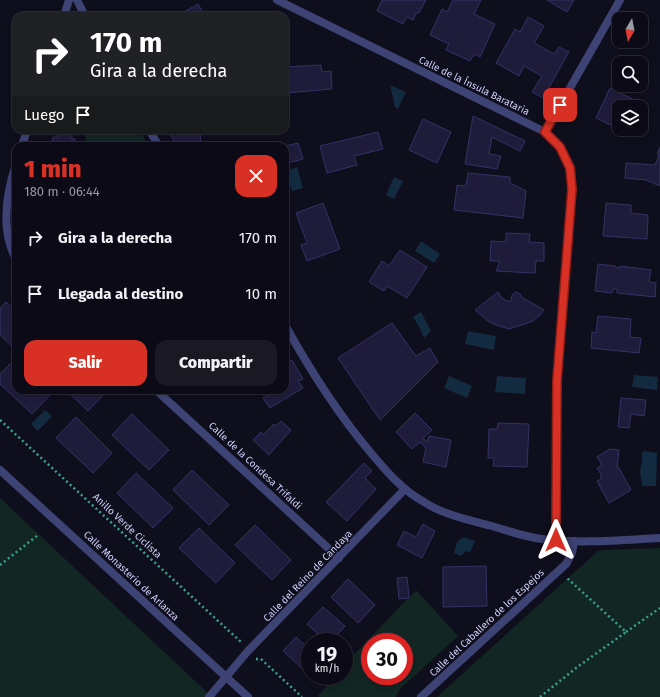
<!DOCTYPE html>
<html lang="es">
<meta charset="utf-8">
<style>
:root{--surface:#0b0a16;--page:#191823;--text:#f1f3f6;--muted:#9a9aa1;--line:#2b2b35;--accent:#d93025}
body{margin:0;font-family:"Fira Sans",sans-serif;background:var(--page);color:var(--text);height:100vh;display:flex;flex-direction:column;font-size:15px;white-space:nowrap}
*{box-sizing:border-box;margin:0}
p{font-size:13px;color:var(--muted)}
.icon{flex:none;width:22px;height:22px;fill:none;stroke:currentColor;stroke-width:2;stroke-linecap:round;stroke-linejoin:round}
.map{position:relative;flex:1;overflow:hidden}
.side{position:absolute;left:12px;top:142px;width:277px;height:252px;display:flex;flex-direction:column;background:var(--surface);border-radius:12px;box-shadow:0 2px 6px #0003,0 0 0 1px var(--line)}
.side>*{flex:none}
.guide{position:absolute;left:12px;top:12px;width:277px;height:122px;border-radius:12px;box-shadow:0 2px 6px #0003,0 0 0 1px var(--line);background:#202124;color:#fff;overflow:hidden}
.needle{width:26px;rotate:190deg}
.fabs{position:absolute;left:612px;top:12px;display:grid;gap:8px}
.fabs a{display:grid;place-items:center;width:36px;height:36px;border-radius:8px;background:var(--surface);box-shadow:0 2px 6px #0003,0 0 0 1px var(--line);font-size:20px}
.speed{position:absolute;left:301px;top:633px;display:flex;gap:8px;font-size:20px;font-weight:700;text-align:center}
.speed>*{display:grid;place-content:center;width:52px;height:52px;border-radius:50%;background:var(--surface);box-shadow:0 2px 6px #0003,0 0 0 1px var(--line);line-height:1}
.speed small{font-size:10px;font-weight:400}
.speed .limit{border:6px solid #d22;background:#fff;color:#111}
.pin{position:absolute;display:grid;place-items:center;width:34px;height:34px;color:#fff;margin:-17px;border-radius:8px;box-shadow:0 2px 6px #0006}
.me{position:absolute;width:44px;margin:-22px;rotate:0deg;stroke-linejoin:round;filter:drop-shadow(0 0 3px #0008)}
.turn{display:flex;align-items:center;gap:14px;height:84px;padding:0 12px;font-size:18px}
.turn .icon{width:52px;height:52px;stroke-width:2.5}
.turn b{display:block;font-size:28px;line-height:34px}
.then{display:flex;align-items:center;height:38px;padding:0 12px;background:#0003;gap:8px;font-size:15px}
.round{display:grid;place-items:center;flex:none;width:42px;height:42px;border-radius:12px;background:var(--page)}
.headline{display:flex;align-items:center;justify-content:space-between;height:68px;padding:0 12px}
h1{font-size:24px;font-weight:800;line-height:30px;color:var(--accent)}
.button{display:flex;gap:8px;margin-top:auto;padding:8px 12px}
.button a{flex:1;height:46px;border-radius:12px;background:var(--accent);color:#fff;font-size:16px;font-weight:800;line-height:46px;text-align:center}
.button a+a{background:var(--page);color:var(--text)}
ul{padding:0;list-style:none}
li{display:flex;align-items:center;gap:12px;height:56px;padding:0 12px}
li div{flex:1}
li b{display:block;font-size:15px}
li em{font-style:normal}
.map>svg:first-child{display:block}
.green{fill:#122623;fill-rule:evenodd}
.water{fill:#132b41}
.building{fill:#1f1c3b;stroke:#353165}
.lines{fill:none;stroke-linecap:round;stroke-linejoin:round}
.path{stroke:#3aa28f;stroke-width:2.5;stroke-dasharray:2 3;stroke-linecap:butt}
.minor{stroke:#3e4376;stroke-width:8}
.tertiary{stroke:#3e4376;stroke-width:8}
.route-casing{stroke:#8d1f18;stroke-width:10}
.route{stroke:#d93025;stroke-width:7}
.labels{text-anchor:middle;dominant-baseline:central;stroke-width:3;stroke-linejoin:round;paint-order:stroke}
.street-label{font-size:10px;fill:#cfcff9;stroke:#0f0e1d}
</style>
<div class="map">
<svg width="660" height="697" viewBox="0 0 660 697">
<rect width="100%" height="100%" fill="#0f0e1d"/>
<g class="green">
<polygon points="84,130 139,130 149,146 87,146"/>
<polygon points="0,498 212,697 0,697"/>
<polygon points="660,548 660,697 437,697 598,551 604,550"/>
<path d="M416,590L458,636L399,690L396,697H320L318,696L335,676H344V665ZM370,642H404V676H370Z"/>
</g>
<g class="water">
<polygon points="390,85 406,92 398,109 395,107"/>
<polygon points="297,167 303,188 292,191 285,171"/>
<polygon points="394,177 403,181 394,199 386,195"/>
<polygon points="421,241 440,254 434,263 415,251"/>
<polygon points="421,312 431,331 424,338 422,334 421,330 413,317"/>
<polygon points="468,331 496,336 494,350 465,344"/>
<polygon points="634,375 658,377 657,390 632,387"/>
<polygon points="449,376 472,386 467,398 444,388"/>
<polygon points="497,376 526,378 525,394 495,392"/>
<polygon points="45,410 52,416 38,431 31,424"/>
<polygon points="644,451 657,453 656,486 642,486 640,470 642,462 642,453"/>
<polygon points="463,537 475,541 470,552 466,551 461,556 455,554 454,552 457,542"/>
</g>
<g class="building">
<polygon points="382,0 426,0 419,13 417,12 413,20 407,17 403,24 377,11"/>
<polygon points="453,0 481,0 474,14 495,24 480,57 474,54 470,61 446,50 449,44 430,35 442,9 447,12"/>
<polygon points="547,0 574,0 567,12"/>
<polygon points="198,4 205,16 177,16"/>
<polygon points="528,17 544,26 534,43 554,54 559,47 569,52 543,98 532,92 542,76 524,66 519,76 496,63 515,29 520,32"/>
<polygon points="321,65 322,72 331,71 332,89 285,93 285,67"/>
<polygon points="610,88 647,106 641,118 641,107 619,107 619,129 636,129 633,136 596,118"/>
<polygon points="473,116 525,141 520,151 492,137 489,154 501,156 497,169 465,164"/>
<polygon points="423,119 451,132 437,163 409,150"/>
<polygon points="57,130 72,130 72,139 75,139 75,146 52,146 53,137 57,137"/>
<polygon points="167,130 213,130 200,133 201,143 177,145"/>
<polygon points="378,132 383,149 354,156 357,165 327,173 320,146"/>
<polygon points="298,143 303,159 288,163 285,153 285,146"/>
<polygon points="660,147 660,186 646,180 625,178 626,163 655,165 659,155 657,154"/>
<polygon points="468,173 510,177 510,183 526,191 523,218 454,210 457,185 466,186"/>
<polygon points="323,203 340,249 307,261 301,245 307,243 296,213"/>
<polygon points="606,203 631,205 631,213 648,215 647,239 603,236"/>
<polygon points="506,233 530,234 529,242 544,243 544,261 536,261 535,273 496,271 500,261 490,261 491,241 506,242"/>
<polygon points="400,250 427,267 407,298 387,286 384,291 369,282 382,261 389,266"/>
<polygon points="598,264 615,266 615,267 620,268 620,266 651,270 649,282 656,283 655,297 617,293 617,289 613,289 612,293 595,291"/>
<polygon points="498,292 501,297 507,301 511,301 512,295 516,292 520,294 523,298 544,310 540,315 533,321 522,325 509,329 496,325 488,321 475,310"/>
<polygon points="6,302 16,311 16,350 0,335 0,308"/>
<polygon points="598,316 631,319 630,337 641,338 639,353 591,348 592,332 596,333"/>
<polygon points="392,323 416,356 430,348 438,362 380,420 338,358"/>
<polygon points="15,359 16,361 16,390 47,390 51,394 32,414 0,384 0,374"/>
<polygon points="292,360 303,379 298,381 303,388 270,408 263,398 276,390 285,390 285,364"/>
<polygon points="66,390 106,390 107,391 88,411"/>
<polygon points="621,398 646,400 644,416 631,414 629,428 618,427"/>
<polygon points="415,413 432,430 423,438 427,442 429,436 451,440 446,467 423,462 426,448 420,442 412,449 396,432"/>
<polygon points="132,414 169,450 149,470 112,435"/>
<polygon points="76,417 112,453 93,473 56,438"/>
<polygon points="281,421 291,430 269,455 253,440 261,432 263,435 274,424 276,426"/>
<polygon points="498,423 529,424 527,467 493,466 494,458 488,458 489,429 497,429"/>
<polygon points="610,449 619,450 617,468 619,468 631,490 609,503 597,481 601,479 601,474 597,468 602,465 597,457"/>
<polygon points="364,463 372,471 365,478 376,489 347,521 326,502"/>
<polygon points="192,470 229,505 209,525 173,490"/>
<polygon points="136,473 173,508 153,528 117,493"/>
<polygon points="423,524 435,531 422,558 397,545 404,531 416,537"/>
<polygon points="255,525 291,560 272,580 235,545"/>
<polygon points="199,528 235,563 216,583 179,548"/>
<polygon points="486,566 487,606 443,607 443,567"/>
<polygon points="407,577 409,598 399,599 397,578"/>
<polygon points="348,579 375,605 358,623 331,597"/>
<polygon points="323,607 345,626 331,642 316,642 313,638 318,634 307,624"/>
<polygon points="296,637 306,646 313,638 317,642 310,642 310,665 305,671 283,651"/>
</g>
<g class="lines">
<g class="path">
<polyline points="0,420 241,642"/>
<polyline points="0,565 38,535"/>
<polyline points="626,632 660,608"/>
<polyline points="256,659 261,659 302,697"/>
<polyline points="540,697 576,668 626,632 567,578"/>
</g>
<g class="minor">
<polyline points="77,0 85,16"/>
<polyline points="277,0 545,132 560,147 571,168 572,189 557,380 556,540"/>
<polyline points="64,16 69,0"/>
<polyline points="149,130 159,146"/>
<polyline points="545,132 620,0"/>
<polyline points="22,146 27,130"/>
<path d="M16,164C6,195 0,230 16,259"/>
<path d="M285,325C310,370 337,413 371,453C387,472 402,490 424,502C444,515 469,520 492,526C508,531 525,537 542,539C581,544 621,540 660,538"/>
<polyline points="156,390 339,558"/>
<polyline points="226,677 248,651 405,489"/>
<polyline points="421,697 566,564 572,553 574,541"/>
</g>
<g class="tertiary">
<polyline points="0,470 248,697"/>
<polyline points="209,697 226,677"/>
</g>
</g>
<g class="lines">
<defs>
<polyline id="route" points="556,540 557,380 572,189 570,168 560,147 545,132 560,105"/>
</defs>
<use href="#route" class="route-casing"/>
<use href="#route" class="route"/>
</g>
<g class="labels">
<g class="street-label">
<text transform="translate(474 86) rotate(26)">Calle de la Ínsula Barataria</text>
<text transform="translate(255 466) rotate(43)">Calle de la Condesa Trifaldi</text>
<text transform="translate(127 526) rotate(43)">Anillo Verde Ciclista</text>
<text transform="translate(131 576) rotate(43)">Calle Monasterio de Arlanza</text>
<text transform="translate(308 576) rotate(-46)">Calle del Reino de Candaya</text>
<text transform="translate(487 623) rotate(-43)">Calle del Caballero de los Espejos</text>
</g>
</g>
</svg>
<div class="fabs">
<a><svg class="needle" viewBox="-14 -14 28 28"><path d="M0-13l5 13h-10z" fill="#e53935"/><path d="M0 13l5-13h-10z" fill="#9a9aa1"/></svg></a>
<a><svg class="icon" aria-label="search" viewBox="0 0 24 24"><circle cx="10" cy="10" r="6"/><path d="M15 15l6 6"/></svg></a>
<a><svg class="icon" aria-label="layers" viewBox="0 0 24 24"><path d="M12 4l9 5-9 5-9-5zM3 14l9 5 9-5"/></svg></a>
</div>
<div class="speed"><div>19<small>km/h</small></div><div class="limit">30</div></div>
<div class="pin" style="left:560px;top:105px;background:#d93025"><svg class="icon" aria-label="arrive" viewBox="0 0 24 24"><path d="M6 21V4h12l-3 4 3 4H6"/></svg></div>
<svg class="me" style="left:556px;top:540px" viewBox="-20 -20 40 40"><path d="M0-17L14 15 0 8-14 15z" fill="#d93025" stroke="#fff" stroke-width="4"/></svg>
<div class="guide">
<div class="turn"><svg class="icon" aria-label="right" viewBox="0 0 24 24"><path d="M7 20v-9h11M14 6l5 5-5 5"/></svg><div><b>170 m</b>Gira a la derecha</div></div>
<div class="then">Luego<svg class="icon" aria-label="arrive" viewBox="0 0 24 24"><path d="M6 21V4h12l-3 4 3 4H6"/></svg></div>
</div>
<section class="side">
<div class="headline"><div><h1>1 min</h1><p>180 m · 06:44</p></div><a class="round" style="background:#d93025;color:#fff"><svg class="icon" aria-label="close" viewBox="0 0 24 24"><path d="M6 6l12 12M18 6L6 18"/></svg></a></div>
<ul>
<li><svg class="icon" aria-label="right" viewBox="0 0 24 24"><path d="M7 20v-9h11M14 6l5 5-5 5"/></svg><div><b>Gira a la derecha</b></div><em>170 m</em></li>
<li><svg class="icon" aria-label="arrive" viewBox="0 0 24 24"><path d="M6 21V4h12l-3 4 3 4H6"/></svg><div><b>Llegada al destino</b></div><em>10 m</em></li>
</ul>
<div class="button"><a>Salir</a><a>Compartir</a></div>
</section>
</div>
